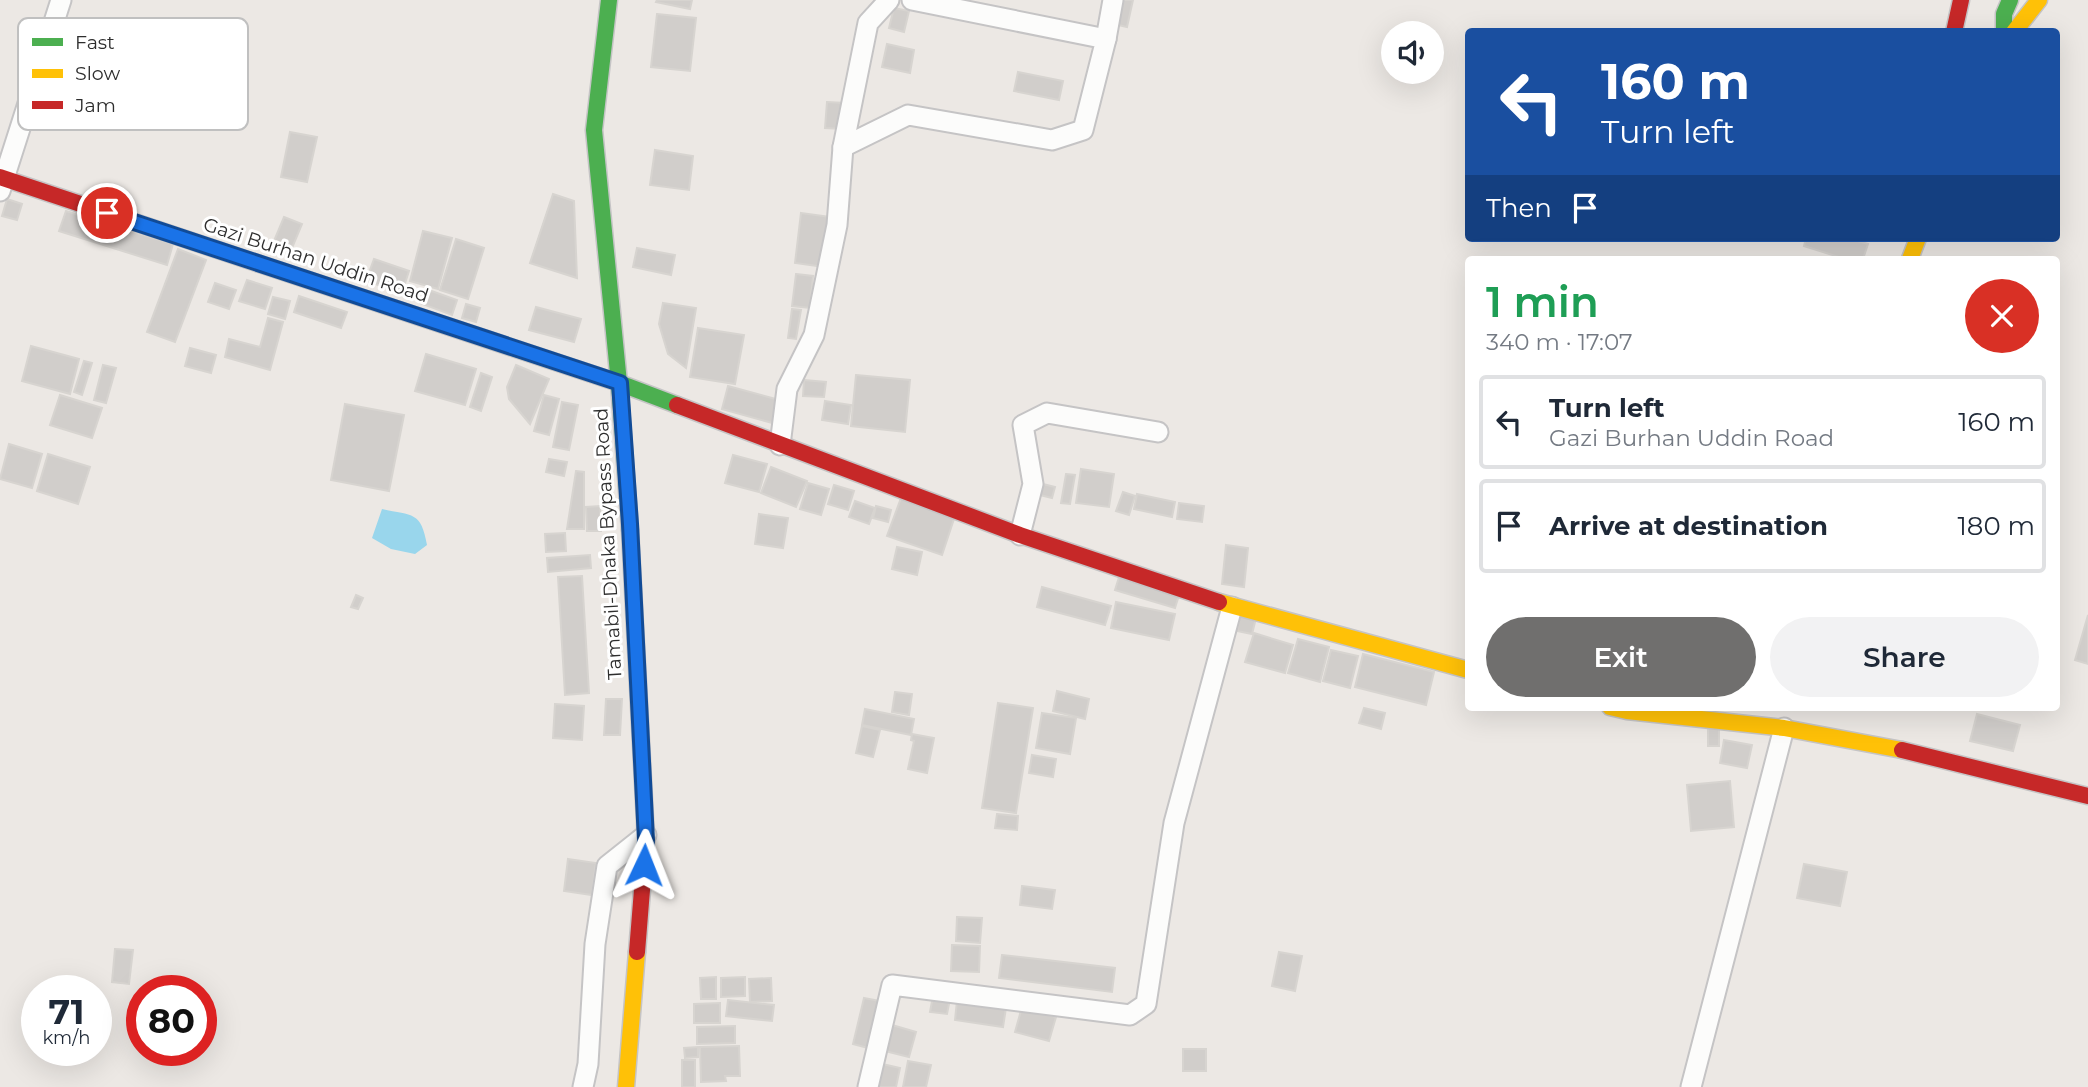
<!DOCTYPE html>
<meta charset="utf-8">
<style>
:root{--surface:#fff;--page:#f2f2f3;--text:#1f2937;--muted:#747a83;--line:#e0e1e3;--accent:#706f6e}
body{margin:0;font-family:Montserrat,sans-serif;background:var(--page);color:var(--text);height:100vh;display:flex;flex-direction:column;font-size:26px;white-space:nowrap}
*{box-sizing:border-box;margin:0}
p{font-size:23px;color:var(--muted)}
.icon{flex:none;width:38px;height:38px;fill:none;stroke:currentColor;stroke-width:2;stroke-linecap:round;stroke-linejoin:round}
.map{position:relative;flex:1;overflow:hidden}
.sheet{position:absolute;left:1465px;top:256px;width:595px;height:455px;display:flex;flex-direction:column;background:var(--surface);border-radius:7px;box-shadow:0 7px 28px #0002}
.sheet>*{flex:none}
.hud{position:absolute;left:1465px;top:28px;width:595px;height:214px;border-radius:7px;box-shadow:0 7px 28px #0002;background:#1a4fa0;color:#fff;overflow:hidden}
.buttons{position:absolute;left:1381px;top:21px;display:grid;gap:14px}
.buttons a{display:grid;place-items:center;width:63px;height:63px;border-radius:50%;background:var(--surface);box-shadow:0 7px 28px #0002;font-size:35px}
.speed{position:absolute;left:21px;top:975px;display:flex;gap:14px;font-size:35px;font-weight:700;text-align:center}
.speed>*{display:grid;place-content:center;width:91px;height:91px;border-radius:50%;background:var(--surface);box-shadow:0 7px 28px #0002;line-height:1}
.speed small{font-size:18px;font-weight:400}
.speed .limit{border:10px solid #d22;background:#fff;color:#111}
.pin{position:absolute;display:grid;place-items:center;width:60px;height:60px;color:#fff;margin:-30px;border:4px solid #fff;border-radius:50%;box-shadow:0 2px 7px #0007}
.me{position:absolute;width:77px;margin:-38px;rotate:2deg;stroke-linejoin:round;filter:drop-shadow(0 0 5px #0008)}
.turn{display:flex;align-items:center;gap:24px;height:147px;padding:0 21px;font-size:32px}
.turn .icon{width:91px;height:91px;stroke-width:2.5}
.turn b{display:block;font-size:49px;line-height:60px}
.then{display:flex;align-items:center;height:66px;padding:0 21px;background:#0003;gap:14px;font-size:26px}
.round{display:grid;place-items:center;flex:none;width:74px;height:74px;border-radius:37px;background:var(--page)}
.summary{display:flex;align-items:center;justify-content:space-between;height:119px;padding:0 21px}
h1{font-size:42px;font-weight:600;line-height:52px;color:#1e9e55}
.cta{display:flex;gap:14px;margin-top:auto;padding:14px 21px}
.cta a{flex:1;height:80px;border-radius:42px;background:var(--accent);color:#fff;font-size:28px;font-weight:600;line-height:80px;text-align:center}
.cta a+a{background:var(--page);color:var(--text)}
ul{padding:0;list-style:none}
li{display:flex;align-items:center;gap:21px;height:94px;margin:0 14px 10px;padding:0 7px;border:4px solid var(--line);border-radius:7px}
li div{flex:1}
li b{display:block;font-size:26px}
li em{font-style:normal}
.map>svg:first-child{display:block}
.water{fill:#99d6ec}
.building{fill:#d1cecb;stroke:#d7d4d0;stroke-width:2}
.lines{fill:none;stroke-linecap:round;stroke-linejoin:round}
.street-casing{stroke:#c5c4c5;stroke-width:23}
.fast-casing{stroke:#c5c4c5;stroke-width:19}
.slow-casing{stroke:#c5c4c5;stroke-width:19}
.jam-casing{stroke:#c5c4c5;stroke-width:19}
.street{stroke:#fcfcfb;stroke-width:19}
.fast{stroke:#4caf50;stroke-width:16}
.slow{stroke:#ffc107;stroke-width:16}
.jam{stroke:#c62828;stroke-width:16}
.route-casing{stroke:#114b97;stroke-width:18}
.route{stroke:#1a73e8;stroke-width:12}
.labels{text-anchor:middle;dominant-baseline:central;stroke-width:6;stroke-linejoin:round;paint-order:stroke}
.street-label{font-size:19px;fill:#2e2e2e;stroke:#fff}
.key{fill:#fff;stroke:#c0c0c0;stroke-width:2}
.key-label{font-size:19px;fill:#2e2e2e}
</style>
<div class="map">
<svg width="2088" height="1087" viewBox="0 0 2088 1087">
<rect width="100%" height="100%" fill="#ece8e4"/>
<path class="water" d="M382,509C413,516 421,511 427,545L415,554L391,549L372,538Z"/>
<g class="building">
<polygon points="657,0 692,0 690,9 656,2"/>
<polygon points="1123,0 1133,0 1127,27 1118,25"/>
<polygon points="894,8 909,11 904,32 889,28"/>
<polygon points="657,14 696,18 690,71 651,67"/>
<polygon points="887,44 914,50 910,73 882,67"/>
<polygon points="1018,72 1063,81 1059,100 1014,91"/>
<polygon points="827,102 845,103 843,129 825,128"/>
<polygon points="290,132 317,137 307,182 281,177"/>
<polygon points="655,150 693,156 689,190 650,185"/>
<polygon points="553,194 574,201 577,278 530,263"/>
<polygon points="7,199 22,204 17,220 2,216"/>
<polygon points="66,211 173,244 167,265 59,231"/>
<polygon points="801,213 831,217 825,267 795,263"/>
<polygon points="284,217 302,224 292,248 274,241"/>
<polygon points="423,231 452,238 438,289 410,281"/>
<polygon points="1806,238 1848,238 1868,244 1863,259 1845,259 1804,246"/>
<polygon points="456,239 484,248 468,299 440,290"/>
<polygon points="637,248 675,255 671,275 633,267"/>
<polygon points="178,249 206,260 175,342 147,332"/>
<polygon points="374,259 409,271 402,293 366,281"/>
<polygon points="352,266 366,273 361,281 348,274"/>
<polygon points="796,274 813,276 810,308 792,306"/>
<polygon points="247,280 272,288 265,309 239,301"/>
<polygon points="215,283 236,290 229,309 208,302"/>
<polygon points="426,289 457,300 452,315 420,303"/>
<polygon points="299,296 347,312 341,328 294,312"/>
<polygon points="273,297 290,301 285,319 268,314"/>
<polygon points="663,303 696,308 686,368 668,354 659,324"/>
<polygon points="466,304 480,308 476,322 462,318"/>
<polygon points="536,307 581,319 574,342 529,330"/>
<polygon points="792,309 801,310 796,339 788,338"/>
<polygon points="268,318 283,322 270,370 225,357 229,339 260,347"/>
<polygon points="698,328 744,335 735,384 690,377"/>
<polygon points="31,346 79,359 70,394 22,381"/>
<polygon points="190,348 216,355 211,373 185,366"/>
<polygon points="426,354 476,369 465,405 415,391"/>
<polygon points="84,361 92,363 82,395 74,392"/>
<polygon points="103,365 116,368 106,403 94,400"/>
<polygon points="516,365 549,379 530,424 509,399 507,387"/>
<polygon points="481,373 492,377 481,411 470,407"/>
<polygon points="856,375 910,380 905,432 851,426"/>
<polygon points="804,380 826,382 824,397 803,396"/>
<polygon points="728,386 783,401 776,424 722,409"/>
<polygon points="60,395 102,408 92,438 50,425"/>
<polygon points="544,395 559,399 549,435 534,431"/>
<polygon points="825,401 851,405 848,424 822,420"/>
<polygon points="562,402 578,405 569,450 553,447"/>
<polygon points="345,404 404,415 389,491 331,480"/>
<polygon points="9,444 42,454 32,488 0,479"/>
<polygon points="48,454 90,467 78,504 37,491"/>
<polygon points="733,455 767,464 759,492 725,483"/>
<polygon points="549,459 567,462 564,476 546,472"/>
<polygon points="771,467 807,481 796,507 761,493"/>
<polygon points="1081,469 1114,474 1109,507 1076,503"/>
<polygon points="576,471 584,472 584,529 567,529"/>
<polygon points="1066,474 1075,475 1070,504 1061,503"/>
<polygon points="808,483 829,489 821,515 800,509"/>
<polygon points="1039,483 1055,487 1052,498 1036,494"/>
<polygon points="834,485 854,491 848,510 828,504"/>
<polygon points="1123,492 1135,496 1129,515 1116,511"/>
<polygon points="1137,494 1175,502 1172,517 1134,509"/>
<polygon points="901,498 955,516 942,555 887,536"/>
<polygon points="855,501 875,508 869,524 849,517"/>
<polygon points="1179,503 1204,506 1202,522 1177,519"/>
<polygon points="600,506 601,531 587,531 586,507"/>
<polygon points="876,506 891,510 888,522 873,518"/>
<polygon points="759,514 788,518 783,548 755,544"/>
<polygon points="565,533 566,551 546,552 545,534"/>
<polygon points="1226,545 1248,548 1244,587 1222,584"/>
<polygon points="897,547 922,552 917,575 892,569"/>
<polygon points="590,555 591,568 548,572 547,558"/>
<polygon points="1120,574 1180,592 1175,608 1115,590"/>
<polygon points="582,576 589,693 565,695 558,577"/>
<polygon points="1042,587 1111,606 1105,625 1037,607"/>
<polygon points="356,595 363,598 358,609 351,607"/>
<polygon points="1116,602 1175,614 1169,640 1111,628"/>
<polygon points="1240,615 1256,618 1252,634 1237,631"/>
<polygon points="2088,615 2088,664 2075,660"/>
<polygon points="1254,633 1293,645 1285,673 1245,662"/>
<polygon points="1298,639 1329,647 1320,682 1288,673"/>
<polygon points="1331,650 1358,656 1350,688 1323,681"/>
<polygon points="1363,654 1434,672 1426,705 1355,687"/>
<polygon points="1057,691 1089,699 1085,719 1053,711"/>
<polygon points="895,692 912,694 909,715 892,712"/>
<polygon points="606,699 622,699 620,735 604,735"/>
<polygon points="998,703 1033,708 1016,813 982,808"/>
<polygon points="555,704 584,706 582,740 553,738"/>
<polygon points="1364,708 1385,713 1381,729 1359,723"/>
<polygon points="865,709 914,719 911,735 862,725"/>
<polygon points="1042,713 1076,718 1070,754 1036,748"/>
<polygon points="1977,714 2020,725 2013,751 1970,741"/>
<polygon points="862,726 880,730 873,757 856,753"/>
<rect x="1708" y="728" width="11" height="18"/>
<polygon points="912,734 934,738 927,773 908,769 914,741 911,740"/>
<polygon points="1724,740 1752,745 1747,768 1720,763"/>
<polygon points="1032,755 1056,759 1053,777 1029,773"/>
<polygon points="1730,781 1734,827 1691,831 1687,785"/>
<polygon points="997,814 1018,816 1017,830 995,828"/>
<polygon points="568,859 596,863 592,895 564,891"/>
<polygon points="1804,864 1847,872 1840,906 1797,898"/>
<polygon points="1022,886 1055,890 1052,909 1020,905"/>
<polygon points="957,917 982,918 980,943 956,941"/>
<polygon points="952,945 980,946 979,972 951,971"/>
<polygon points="115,949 133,950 129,984 112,982"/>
<polygon points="1279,952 1302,956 1295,991 1272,986"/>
<polygon points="1002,955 1115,968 1112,992 999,978"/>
<polygon points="716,977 716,999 701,999 700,978"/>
<polygon points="745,977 745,996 721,997 721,978"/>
<polygon points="771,978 772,1001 750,1002 749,979"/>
<polygon points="933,996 950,999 947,1014 930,1012"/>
<polygon points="864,998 880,1001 868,1048 853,1044"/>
<polygon points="728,1000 774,1005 772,1021 726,1016"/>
<polygon points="957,1001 1006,1008 1003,1027 955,1020"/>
<polygon points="720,1003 720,1023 694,1023 694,1004"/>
<polygon points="1022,1007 1056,1017 1049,1041 1015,1032"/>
<polygon points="892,1025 916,1032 909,1057 885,1051"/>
<polygon points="735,1026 735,1043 697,1044 697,1027"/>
<polygon points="739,1046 740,1076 725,1076 726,1081 701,1082 700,1047"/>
<polygon points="698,1047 698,1057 685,1058 684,1048"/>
<rect x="1183" y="1049" width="23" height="22"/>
<rect x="682" y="1060" width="13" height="27"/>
<polygon points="908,1061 931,1065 926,1087 903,1087"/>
<polygon points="878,1063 900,1068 896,1087 873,1087"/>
</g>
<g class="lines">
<defs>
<g id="street">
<polyline points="1106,39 1113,0"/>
<polyline points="843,147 908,115 1052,140 1083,130 1106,39 912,0"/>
<polyline points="0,191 61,0"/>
<polyline points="780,445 787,389 814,335 837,225 843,147 868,23 889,0"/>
<polyline points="1020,535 1033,484 1023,425 1047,413 1158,432"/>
<polyline points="583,1087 588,1064 595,944 607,866 646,835"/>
<polyline points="868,1087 892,985 1130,1015 1146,1004 1174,823 1232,607"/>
<polyline points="1691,1087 1784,728"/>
</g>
<g id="fast">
<polyline points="609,0 594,130 619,383 630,530"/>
<polyline points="2004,32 2004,14 2010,0"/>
<polyline points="257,263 619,383 677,405"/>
</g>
<g id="slow">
<polyline points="2014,32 2039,0"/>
<polyline points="1910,259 1918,238"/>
<polyline points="1219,602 1468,670"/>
<polyline points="1610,707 1627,711 1784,728 1902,750"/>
<polyline points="626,1087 637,952"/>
</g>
<g id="jam">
<polyline points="1954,32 1961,0"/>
<polyline points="0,177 257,263"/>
<polyline points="677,405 1020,535 1219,602"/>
<polyline points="630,530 646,840 637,952"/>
<polyline points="1902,750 2088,796"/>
</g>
</defs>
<use href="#street" class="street-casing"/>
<use href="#fast" class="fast-casing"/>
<use href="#slow" class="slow-casing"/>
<use href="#jam" class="jam-casing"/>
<use href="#street" class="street"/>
<use href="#fast" class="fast"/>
<use href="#slow" class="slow"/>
<use href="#jam" class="jam"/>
</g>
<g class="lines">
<defs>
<polyline id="route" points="107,213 620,383 630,524 646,840 644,865"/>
</defs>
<use href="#route" class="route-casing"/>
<use href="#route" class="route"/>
</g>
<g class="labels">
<g class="street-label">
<text transform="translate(316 260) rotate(18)">Gazi Burhan Uddin Road</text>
<text transform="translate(608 544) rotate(-93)">Tamabil-Dhaka Bypass Road</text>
</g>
</g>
<rect x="18" y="18" width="230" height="112" rx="10" class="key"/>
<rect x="32" y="38" width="31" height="8" fill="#4caf50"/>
<rect x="32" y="69" width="31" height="9" fill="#ffc107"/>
<rect x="32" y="101" width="31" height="8" fill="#c62828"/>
<g class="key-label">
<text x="75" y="49">Fast</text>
<text x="75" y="80">Slow</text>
<text x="75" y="112">Jam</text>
</g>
</svg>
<div class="buttons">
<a><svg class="icon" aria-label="sound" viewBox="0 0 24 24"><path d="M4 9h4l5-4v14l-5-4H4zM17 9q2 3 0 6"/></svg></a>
</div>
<div class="speed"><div>71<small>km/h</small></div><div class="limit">80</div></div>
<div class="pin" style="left:107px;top:213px;background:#d93025"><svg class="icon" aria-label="arrive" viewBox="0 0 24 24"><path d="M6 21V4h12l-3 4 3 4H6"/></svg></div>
<svg class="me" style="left:644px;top:865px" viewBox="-20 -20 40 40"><path d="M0-17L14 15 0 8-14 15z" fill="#1a73e8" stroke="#fff" stroke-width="4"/></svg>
<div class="hud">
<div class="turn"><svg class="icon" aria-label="left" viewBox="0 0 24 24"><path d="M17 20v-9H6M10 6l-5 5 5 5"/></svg><div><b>160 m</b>Turn left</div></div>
<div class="then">Then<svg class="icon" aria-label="arrive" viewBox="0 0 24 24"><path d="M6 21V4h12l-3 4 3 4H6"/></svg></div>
</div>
<section class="sheet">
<div class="summary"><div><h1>1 min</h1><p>340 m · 17:07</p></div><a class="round" style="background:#d93025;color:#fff"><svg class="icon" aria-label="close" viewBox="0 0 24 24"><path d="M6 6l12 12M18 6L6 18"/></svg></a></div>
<ul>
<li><svg class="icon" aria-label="left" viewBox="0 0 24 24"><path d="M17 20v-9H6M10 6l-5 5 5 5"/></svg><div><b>Turn left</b><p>Gazi Burhan Uddin Road</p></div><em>160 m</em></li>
<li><svg class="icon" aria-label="arrive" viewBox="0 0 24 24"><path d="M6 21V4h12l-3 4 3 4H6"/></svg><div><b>Arrive at destination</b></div><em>180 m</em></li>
</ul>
<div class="cta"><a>Exit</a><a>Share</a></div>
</section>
</div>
